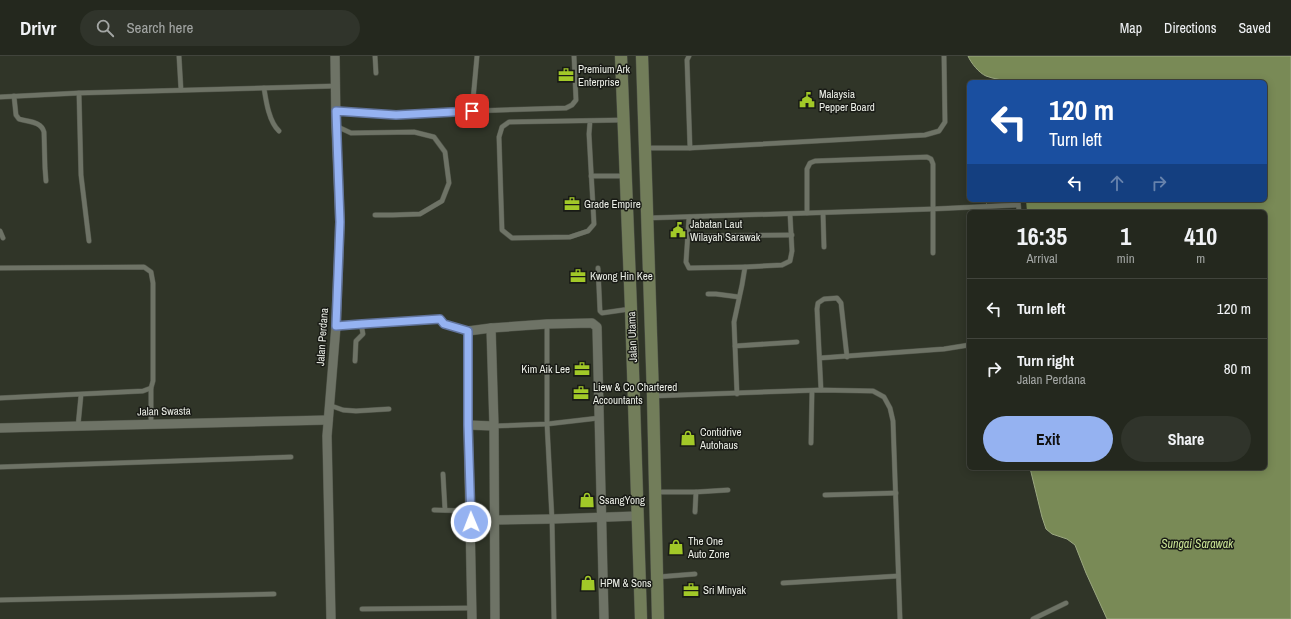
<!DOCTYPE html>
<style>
:root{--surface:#24281e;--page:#30342b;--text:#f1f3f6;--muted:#a3a6a4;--line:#41443c;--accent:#95b2f1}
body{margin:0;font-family:"Archivo Narrow",sans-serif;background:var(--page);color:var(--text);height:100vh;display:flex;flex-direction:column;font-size:15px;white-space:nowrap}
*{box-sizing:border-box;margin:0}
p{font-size:13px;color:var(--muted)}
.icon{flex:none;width:22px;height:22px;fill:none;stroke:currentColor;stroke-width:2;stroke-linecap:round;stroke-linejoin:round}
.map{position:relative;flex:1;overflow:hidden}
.details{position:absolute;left:967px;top:154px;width:300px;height:260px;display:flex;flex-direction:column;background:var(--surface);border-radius:6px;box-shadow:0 2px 10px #0003,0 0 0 1px var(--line)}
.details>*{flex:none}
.banner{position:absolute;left:967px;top:24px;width:300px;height:122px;border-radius:6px;box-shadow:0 2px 10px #0003,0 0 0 1px var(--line);background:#1a4fa0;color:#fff;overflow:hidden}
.pin{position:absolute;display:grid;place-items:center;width:34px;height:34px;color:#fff;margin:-17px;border-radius:8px;box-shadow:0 2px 6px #0006}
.me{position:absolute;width:44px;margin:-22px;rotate:359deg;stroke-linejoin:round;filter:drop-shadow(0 0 3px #0008)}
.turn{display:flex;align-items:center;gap:14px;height:84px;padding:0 16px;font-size:18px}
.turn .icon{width:52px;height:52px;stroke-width:2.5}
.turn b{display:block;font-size:28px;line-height:34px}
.lanes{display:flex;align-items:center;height:38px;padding:0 16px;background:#0003;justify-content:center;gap:20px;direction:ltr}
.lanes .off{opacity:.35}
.eta{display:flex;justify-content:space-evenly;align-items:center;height:68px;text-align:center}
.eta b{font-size:24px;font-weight:700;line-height:28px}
.cta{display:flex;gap:8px;margin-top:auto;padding:8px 16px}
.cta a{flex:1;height:46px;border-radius:24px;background:var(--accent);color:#111;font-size:16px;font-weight:700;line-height:46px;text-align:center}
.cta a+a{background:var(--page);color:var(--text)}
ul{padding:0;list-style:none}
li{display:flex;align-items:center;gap:12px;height:60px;padding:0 16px;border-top:1px solid var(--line)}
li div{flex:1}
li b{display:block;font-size:15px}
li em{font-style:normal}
header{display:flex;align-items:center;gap:24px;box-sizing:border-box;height:56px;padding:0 20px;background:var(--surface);border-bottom:1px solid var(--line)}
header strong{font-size:19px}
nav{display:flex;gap:22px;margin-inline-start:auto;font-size:14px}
.search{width:280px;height:36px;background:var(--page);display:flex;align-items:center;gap:10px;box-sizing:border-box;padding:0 14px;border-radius:22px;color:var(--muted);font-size:15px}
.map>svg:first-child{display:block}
.water{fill:#798a56;stroke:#9ba881}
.pier{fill:#303528}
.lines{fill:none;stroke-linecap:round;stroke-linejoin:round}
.lane-casing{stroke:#4f5348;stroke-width:5.5}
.street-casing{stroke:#4f5348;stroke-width:10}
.secondary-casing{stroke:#4f5348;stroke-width:13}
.lane{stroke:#6e7366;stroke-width:4.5}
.street{stroke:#6e7366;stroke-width:9}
.secondary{stroke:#727d5a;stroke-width:12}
.route-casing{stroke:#61749d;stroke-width:10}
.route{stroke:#95b2f1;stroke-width:7}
.labels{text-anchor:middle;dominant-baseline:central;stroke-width:3;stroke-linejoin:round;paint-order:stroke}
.poi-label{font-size:11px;fill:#ebeee6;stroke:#191b16;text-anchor:start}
.street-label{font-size:11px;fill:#ebeee6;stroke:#191b16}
.water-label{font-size:12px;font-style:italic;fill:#cae495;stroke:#191b16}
</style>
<header>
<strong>Drivr</strong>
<div class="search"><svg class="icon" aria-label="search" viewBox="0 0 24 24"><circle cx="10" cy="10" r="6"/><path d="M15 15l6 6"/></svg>Search here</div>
<nav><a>Map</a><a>Directions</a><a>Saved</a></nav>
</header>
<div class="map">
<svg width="1291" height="563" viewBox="0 0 1291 563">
<rect width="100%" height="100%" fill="#303528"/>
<path class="water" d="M968,0H1291V563H1107L1086,517L1075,489L1067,483L1052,478L1046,473L1042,461L1030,412H1265V156H987V144H1265V26H1012C1005,24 993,23 986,20C979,17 971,7 968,0Z"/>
<polygon class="pier" points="987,144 1026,144 1027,156 987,156"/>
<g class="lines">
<defs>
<g id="lane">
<polyline points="179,0 181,34"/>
<polyline points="375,0 376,17"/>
<polyline points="689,0 687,4 690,92"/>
<path d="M264,32C266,45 269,66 279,75"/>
<polyline points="79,37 81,119 89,185"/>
<path d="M14,40L16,59L19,63C28,66 41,65 44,76L45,112L46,125"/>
<polyline points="0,41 79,37 335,30"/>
<polyline points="336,55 396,59 472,55 566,52 572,49 576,44 574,0"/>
<polyline points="472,55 477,0"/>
<path d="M590,66L589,78L594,168L588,175L570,181L512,182L502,174L499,81L502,71L509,66C547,65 585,65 623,64"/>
<polyline points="336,70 351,77 414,76 434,81 445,96 449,127 442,145 420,158 393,159 375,159"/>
<polyline points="646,92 690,92 925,79 939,75 945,66 944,0"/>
<polyline points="591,120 625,120"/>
<polyline points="1018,144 1019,156"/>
<polyline points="807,157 807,113 810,107 815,105 927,101 931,103 933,108 933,197"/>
<polyline points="823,157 824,191"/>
<polyline points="689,161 686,206 689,212 745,211 742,229 734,266 737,338"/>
<polyline points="648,162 932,153 1018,149"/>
<polyline points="0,175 3,182"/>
<polyline points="687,180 792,179"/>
<polyline points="745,211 782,209 790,205 792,195 790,158"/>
<polyline points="0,212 144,211 151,216 153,227 153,325 151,332 143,335 0,342"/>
<polyline points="598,212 600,255 602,257 630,253"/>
<polyline points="708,238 716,238 739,241"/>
<polyline points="547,268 547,368 552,463 554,563"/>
<polyline points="336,270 355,268 440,263 444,268 468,275"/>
<polyline points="735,290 797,286"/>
<polyline points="820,302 944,293 969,289"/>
<polyline points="355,305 356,285 363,278 361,268"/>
<polyline points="821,334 817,253 818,247 824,243 837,242 841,247 847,301"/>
<polyline points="653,340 821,334 873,335 884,341 890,352 893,365 900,563"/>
<polyline points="329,349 343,354 356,355 389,353"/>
<polyline points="151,368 151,332"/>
<polyline points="78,370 81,339"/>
<polyline points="494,370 547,368 599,362"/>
<polyline points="811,387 812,335"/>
<polyline points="0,411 291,401"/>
<polyline points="443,418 445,454"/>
<polyline points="655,436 696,436 728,434"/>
<polyline points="825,439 896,437"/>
<polyline points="434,454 471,455"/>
<polyline points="695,456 696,436"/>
<polyline points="657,521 695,518"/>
<polyline points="783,527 898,520"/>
<polyline points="0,544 274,538"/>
<polyline points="362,553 472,552"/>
<polyline points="1033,563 1066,547"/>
</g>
<g id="street">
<polyline points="468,369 494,370"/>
<polyline points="0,372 328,364"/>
<polyline points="471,466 494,464 552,463 637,460"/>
<polyline points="331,563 327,380 336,270 340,166 336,70 335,0"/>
<polyline points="472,563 468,362 468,275 491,272"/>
<polyline points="495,563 494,370 491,272 547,268 592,267 597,271 604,563"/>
</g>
<g id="secondary">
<polyline points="621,0 631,253 641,563"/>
<polyline points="642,0 653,340 658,563"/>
</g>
</defs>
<use href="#lane" class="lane-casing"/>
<use href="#street" class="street-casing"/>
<use href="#secondary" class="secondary-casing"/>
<use href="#lane" class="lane"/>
<use href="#street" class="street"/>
<use href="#secondary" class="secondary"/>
</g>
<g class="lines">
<defs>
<polyline id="route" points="471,466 468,369 468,275 444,268 440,263 362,268 336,270 340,166 336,55 396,59 472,55"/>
</defs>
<use href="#route" class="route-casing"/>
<use href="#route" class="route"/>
</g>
<defs>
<symbol id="office-bare" viewBox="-9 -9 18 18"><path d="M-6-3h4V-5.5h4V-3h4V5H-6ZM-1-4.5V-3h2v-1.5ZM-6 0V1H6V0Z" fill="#a2c928" stroke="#191b16" stroke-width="2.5" paint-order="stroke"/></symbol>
<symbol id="civic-bare" viewBox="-9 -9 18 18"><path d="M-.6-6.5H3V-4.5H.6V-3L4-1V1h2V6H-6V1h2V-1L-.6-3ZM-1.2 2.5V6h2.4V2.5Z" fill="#a2c928" stroke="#191b16" stroke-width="2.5" paint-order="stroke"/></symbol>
<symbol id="shop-bare" viewBox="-9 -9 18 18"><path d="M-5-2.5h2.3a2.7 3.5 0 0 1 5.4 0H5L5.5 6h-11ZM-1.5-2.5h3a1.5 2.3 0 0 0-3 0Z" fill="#a2c928" stroke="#191b16" stroke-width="2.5" paint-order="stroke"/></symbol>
</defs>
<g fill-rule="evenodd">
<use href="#office-bare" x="555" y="8" width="22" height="22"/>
<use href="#civic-bare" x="796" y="33" width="22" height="22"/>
<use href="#office-bare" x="561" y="137" width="22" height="22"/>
<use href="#civic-bare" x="667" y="163" width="22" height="22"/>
<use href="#office-bare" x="567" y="209" width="22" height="22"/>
<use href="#office-bare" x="571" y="302" width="22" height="22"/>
<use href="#office-bare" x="570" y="326" width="22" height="22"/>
<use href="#shop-bare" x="677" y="371" width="22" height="22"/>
<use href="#shop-bare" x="576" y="433" width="22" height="22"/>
<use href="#shop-bare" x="665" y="480" width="22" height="22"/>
<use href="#shop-bare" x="577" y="516" width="22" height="22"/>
<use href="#office-bare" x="680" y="523" width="22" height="22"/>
</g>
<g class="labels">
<g class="poi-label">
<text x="578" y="13">Premium Ark<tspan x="578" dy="13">Enterprise</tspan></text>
<text x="819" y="38">Malaysia<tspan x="819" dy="13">Pepper Board</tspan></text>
<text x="584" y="148">Grade Empire</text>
<text x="690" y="168">Jabatan Laut<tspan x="690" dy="13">Wilayah Sarawak</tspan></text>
<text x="590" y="220">Kwong Hin Kee</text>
<text x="570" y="313" text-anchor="end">Kim Aik Lee</text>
<text x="593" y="331">Liew &amp; Co Chartered<tspan x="593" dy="13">Accountants</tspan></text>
<text x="700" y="376">Contidrive<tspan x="700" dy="13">Autohaus</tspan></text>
<text x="599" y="444">SsangYong</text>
<text x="688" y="485">The One<tspan x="688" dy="13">Auto Zone</tspan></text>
<text x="600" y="527">HPM &amp; Sons</text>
<text x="703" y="534">Sri Minyak</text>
</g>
<g class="street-label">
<text transform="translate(322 281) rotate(-86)">Jalan Perdana</text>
<text transform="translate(632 281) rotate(-92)">Jalan Utama</text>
<text transform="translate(164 355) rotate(-1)">Jalan Swasta</text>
</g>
<g class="water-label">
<text x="1197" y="488">Sungai Sarawak</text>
</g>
</g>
</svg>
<div class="pin" style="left:472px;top:55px;background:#d93025"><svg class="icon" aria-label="arrive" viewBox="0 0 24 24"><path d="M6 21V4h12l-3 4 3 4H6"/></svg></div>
<svg class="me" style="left:471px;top:466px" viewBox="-20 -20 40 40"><circle r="17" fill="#95b2f1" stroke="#fff" stroke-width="3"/><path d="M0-11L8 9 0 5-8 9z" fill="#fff"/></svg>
<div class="banner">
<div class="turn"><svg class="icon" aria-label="left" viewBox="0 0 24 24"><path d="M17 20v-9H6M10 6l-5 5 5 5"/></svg><div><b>120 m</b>Turn left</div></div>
<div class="lanes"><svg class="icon" aria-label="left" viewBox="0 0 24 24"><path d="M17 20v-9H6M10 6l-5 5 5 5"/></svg><svg class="icon off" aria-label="ahead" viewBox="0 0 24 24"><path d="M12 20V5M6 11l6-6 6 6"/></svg><svg class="icon off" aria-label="right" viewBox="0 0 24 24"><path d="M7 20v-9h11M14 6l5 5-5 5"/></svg></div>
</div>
<section class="details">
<div class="eta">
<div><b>16:35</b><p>Arrival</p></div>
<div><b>1</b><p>min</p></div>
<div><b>410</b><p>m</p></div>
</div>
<ul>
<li><svg class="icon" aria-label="left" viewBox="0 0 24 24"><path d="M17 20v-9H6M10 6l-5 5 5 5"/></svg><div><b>Turn left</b></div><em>120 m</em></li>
<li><svg class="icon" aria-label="right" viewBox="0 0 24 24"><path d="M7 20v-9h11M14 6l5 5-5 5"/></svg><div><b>Turn right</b><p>Jalan Perdana</p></div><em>80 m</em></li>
</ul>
<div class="cta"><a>Exit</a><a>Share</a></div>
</section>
</div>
